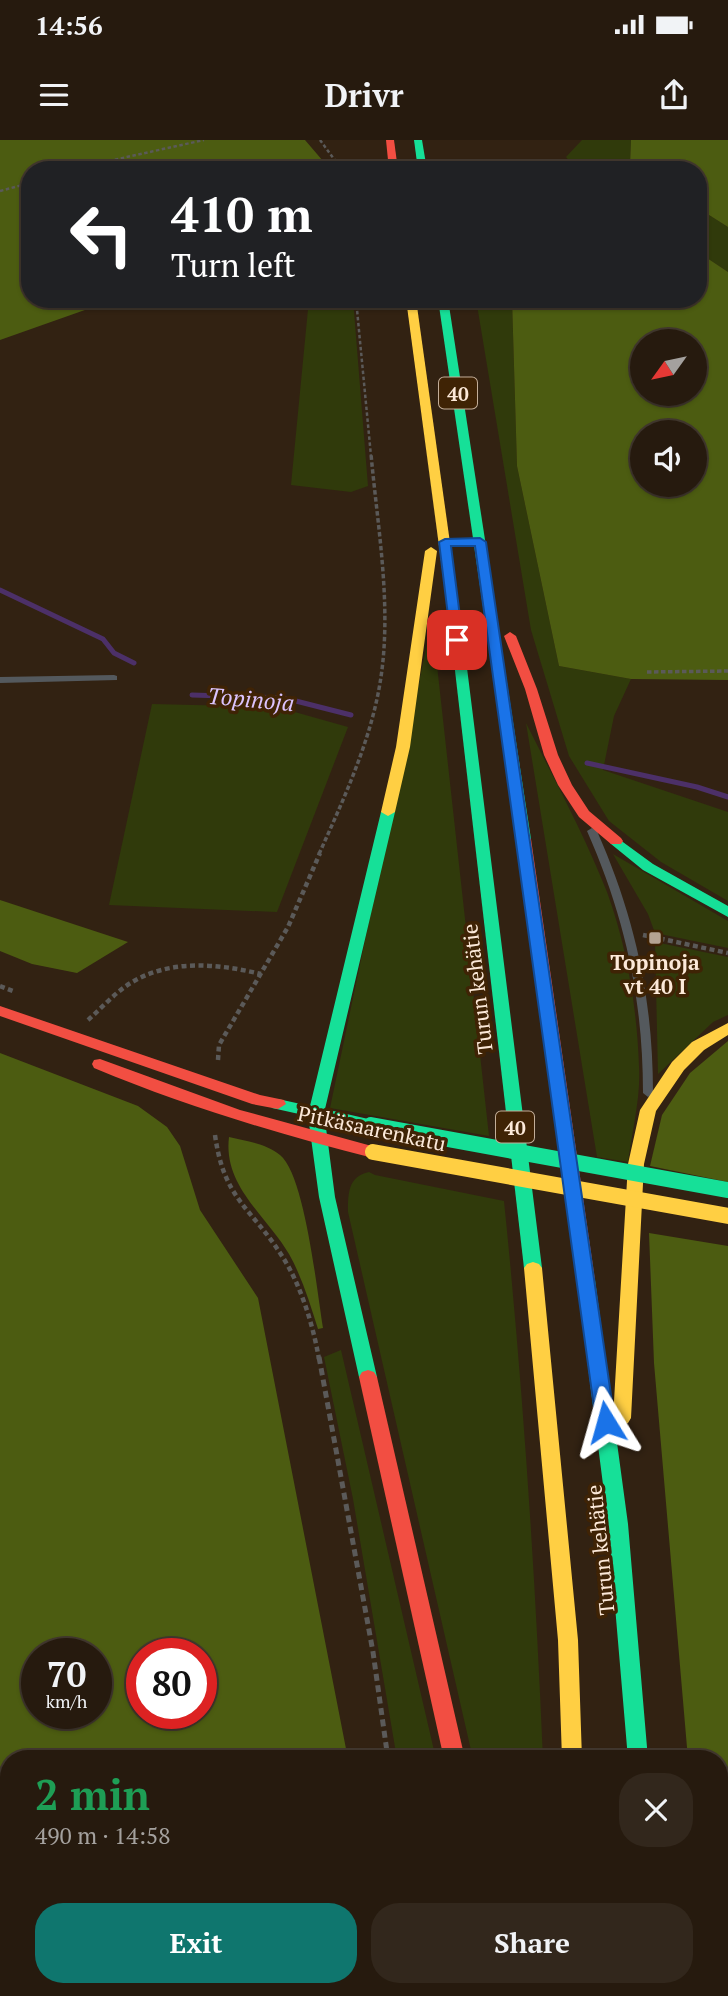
<!DOCTYPE html>
<meta charset="utf-8">
<style>
:root{--surface:#261a0e;--page:#32271c;--text:#f1f3f6;--muted:#a4a19e;--line:#42382e;--accent:#0f766e}
body{margin:0;font-family:"PT Serif",serif;background:var(--page);color:var(--text);height:100vh;display:flex;flex-direction:column;font-size:26px;white-space:nowrap}
*{box-sizing:border-box;margin:0}
p{font-size:23px;color:var(--muted)}
.icon{flex:none;width:38px;height:38px;fill:none;stroke:currentColor;stroke-width:2;stroke-linecap:round;stroke-linejoin:round}
.map{position:relative;flex:1;overflow:hidden}
.drawer{position:absolute;left:0px;top:1610px;width:728px;height:247px;display:flex;flex-direction:column;background:var(--surface);border-radius:28px 28px 0 0;box-shadow:0 2px 5px #0004,0 0 0 2px var(--line)}
.drawer>*{flex:none}
.hud{position:absolute;left:21px;top:21px;width:686px;height:147px;border-radius:28px;box-shadow:0 2px 5px #0004,0 0 0 2px var(--line);background:#202124;color:#fff;overflow:hidden}
.needle{width:46px;rotate:237deg}
.buttons{position:absolute;left:630px;top:189px;display:grid;gap:14px}
.buttons a{display:grid;place-items:center;width:77px;height:77px;border-radius:50%;background:var(--surface);box-shadow:0 2px 5px #0004,0 0 0 2px var(--line);font-size:35px}
.speed{position:absolute;left:21px;top:1498px;display:flex;gap:14px;font-size:35px;font-weight:700;text-align:center}
.speed>*{display:grid;place-content:center;width:91px;height:91px;border-radius:50%;background:var(--surface);box-shadow:0 2px 5px #0004,0 0 0 2px var(--line);line-height:1}
.speed small{font-size:18px;font-weight:400}
.speed .limit{border:10px solid #d22;background:#fff;color:#111}
.pin{position:absolute;display:grid;place-items:center;width:60px;height:60px;color:#fff;margin:-30px;border-radius:14px;box-shadow:0 4px 10px #0006}
.me{position:absolute;width:77px;margin:-38px;rotate:352deg;stroke-linejoin:round;filter:drop-shadow(0 0 5px #0008)}
.turn{display:flex;align-items:center;gap:24px;height:147px;padding:0 35px;font-size:32px}
.turn .icon{width:91px;height:91px;stroke-width:2.5}
.turn b{display:block;font-size:49px;line-height:60px}
.round{display:grid;place-items:center;flex:none;width:74px;height:74px;border-radius:28px;background:var(--page)}
.overview{display:flex;align-items:center;justify-content:space-between;height:119px;padding:0 35px}
h1{font-size:42px;font-weight:800;line-height:52px;color:#1e9e55}
.button{display:flex;gap:14px;margin-top:auto;padding:14px 35px}
.button a{flex:1;height:80px;border-radius:28px;background:var(--accent);color:#fff;font-size:28px;font-weight:800;line-height:80px;text-align:center}
.button a+a{background:var(--page);color:var(--text)}
.status{display:flex;justify-content:space-between;align-items:center;height:49px;padding:0 35px;background:var(--surface);direction:ltr}
.status svg{height:19px;fill:currentColor}
header{display:flex;justify-content:space-between;align-items:center;height:91px;padding:0 35px;background:var(--surface);font-size:32px;font-weight:800}
.map>svg:first-child{display:block}
.green{fill:#303a0b}
.forest{fill:#4c5c11;fill-rule:evenodd}
.lines{fill:none;stroke-linecap:round;stroke-linejoin:round}
.stream{stroke:#4c3068;stroke-width:5}
.path-far3{stroke:#5b5a59;stroke-width:2.5;stroke-dasharray:3.5 2.5;stroke-linecap:butt}
.path-far2{stroke:#5b5a59;stroke-width:3.5;stroke-dasharray:4.5 2.5;stroke-linecap:butt}
.path-far1{stroke:#5b5a59;stroke-width:4.5;stroke-dasharray:5 3.5;stroke-linecap:butt}
.path{stroke:#5b5a59;stroke-width:5;stroke-dasharray:7 4.5;stroke-linecap:butt}
.lane{fill:#54595d;fill-rule:evenodd}
.fast{fill:#16e098;fill-rule:evenodd}
.slow{fill:#ffcf43;fill-rule:evenodd}
.jam{fill:#f24e42;fill-rule:evenodd}
.fast-bridge{stroke:#16e098;stroke-width:16}
.slow-bridge{stroke:#ffcf43;stroke-width:16}
.route{fill:#1a73e8;stroke:#114b97;stroke-width:2}
.poi-dot{fill:#b5a393;stroke:#3f2305;stroke-width:2.5}
.labels{text-anchor:middle;dominant-baseline:central;stroke-width:7;stroke-linejoin:round;paint-order:stroke}
.shield{fill:#3f2305;stroke:#c3ae99;stroke-width:2}
.shield-label{font-size:19px;font-weight:bold;fill:#fce9d9}
.poi-label{font-size:21px;font-weight:bold;fill:#fce9d9;stroke:#3f2305}
.street-label{font-size:21px;fill:#fce9d9;stroke:#3f2305}
.water-label{font-size:23px;font-style:italic;fill:#dbc3fd;stroke:#3f2305}
</style>
<div class="status"><b>14:56</b><svg viewBox="0 0 49 12"><path d="M0 12V9h3v3zM5 12V6h3v6zM10 12V3h3v9zM15 12V0h3v12zM26 1h20v11H26zM47 4h2v5h-2z"/></svg></div>
<header><svg class="icon" aria-label="menu" viewBox="0 0 24 24"><path d="M4 6h16M4 12h16M4 18h16"/></svg>Drivr<svg class="icon" aria-label="share" viewBox="0 0 24 24"><path d="M12 15V3M7 8l5-5 5 5M5 13v7h14v-7"/></svg></header>
<div class="map">
<svg width="728" height="1856" viewBox="0 0 728 1856">
<rect width="100%" height="100%" fill="#322212"/>
<g class="green">
<polygon points="582,0 631,0 630,24 638,30 577,30 566,17"/>
<polygon points="698,68 728,87 728,132 698,112"/>
<polygon points="309,159 353,159 368,346 351,352 291,345"/>
<polygon points="476,159 512,159 517,326 559,526 631,539 614,576 603,630 728,672 728,761 661,722 609,681 569,616 531,490"/>
<polygon points="432,480 489,996 330,968"/>
<polygon points="152,564 277,567 348,587 277,772 109,765"/>
<path d="M526,583C554,639 584,694 607,752C627,806 637,869 639,926C641,957 632,991 628,1022L597,1017Z"/>
<polygon points="613,714 728,781 728,808 655,793 648,774"/>
<polygon points="655,802 728,817 728,875 713,882 658,934"/>
<path d="M369,1032L375,1035L504,1061C523,1247 535,1432 543,1619H473L348,1072C348,1054 348,1036 369,1032Z"/>
<polygon points="341,1210 436,1619 397,1619 353,1359 324,1217"/>
<polygon points="728,1684 728,1781 719,1784 719,1688"/>
</g>
<g class="forest">
<polygon points="0,0 305,0 323,21 316,30 30,30 30,159 116,159 0,200"/>
<polygon points="631,0 728,0 728,87 698,68 698,30 638,30 630,25"/>
<path d="M698,112L728,132V540L631,539L559,526L517,326L512,159H698ZM642,201H695V254H642ZM642,292H695V345H642Z"/>
<polygon points="0,760 128,802 77,833 32,824 0,811"/>
<polygon points="728,901 728,1042 650,1026 662,975 690,933"/>
<path d="M0,913L138,966L167,987L180,1006L200,1070L258,1158L348,1619H9V1848H260L239,1856H0ZM37,1514H96V1573H37ZM142,1514H201V1573H142Z"/>
<path d="M229,997C246,1001 265,1003 280,1015C305,1035 317,1152 323,1188L318,1189C310,1164 302,1137 289,1114C266,1075 223,1046 229,997Z"/>
<polygon points="649,1093 728,1106 728,1684 719,1688 719,1619 688,1619 654,1223"/>
<polygon points="728,1781 728,1856 704,1856 704,1848 719,1848 719,1784"/>
</g>
<g class="lines">
<g class="stream">
<polyline points="0,450 103,499 114,513 134,523"/>
<polyline points="192,555 284,558 351,575"/>
<polyline points="587,623 697,647 728,657"/>
</g>
<g class="path-far3">
<polyline points="320,0 342,30"/>
<polyline points="68,30 204,0"/>
<polyline points="322,30 337,20"/>
<polyline points="0,51 30,43"/>
<polyline points="356,159 371,316"/>
</g>
<g class="path-far2">
<polyline points="647,532 728,531"/>
<path d="M319,714C342,663 367,609 378,554C394,476 378,392 371,314"/>
</g>
<g class="path-far1">
<polyline points="643,795 728,813"/>
<polyline points="0,846 13,851"/>
<path d="M88,880C103,867 116,851 134,841C173,819 219,824 261,834"/>
<polyline points="218,920 219,905 288,787 320,713"/>
<path d="M215,995C224,1060 251,1067 282,1116C301,1145 313,1185 319,1219"/>
</g>
<g class="path">
<polyline points="319,1217 373,1512 388,1619"/>
<polyline points="418,1848 419,1856"/>
</g>
<g class="lane">
<polygon points="114,535 117,536 117,540 0,543 0,537"/>
<path d="M592,688L597,691C635,777 653,859 653,953L648,957L643,953C643,859 625,777 587,691Z"/>
</g>
<g class="fast">
<polygon points="414,0 422,0 427,30 418,30"/>
<polygon points="438,159 448,159 531,699 524,703 517,699"/>
<polygon points="457,492 463,496 542,1128 539,1132 527,1132 524,1128 451,496"/>
<polygon points="388,668 395,672 325,969 377,981 379,985 371,991 325,980 335,1057 377,1237 374,1242 368,1244 362,1242 359,1237 319,1057 308,976 272,968 270,964 278,959 310,966 381,672"/>
<polygon points="616,697 653,724 728,766 728,777 643,730 611,704 609,701 611,698"/>
<polygon points="586,1134 592,1135 595,1140 628,1384 648,1619 628,1619 608,1384 577,1140 580,1135"/>
<rect x="568" y="1848" width="22" height="8"/>
</g>
<g class="slow">
<polygon points="406,159 416,159 463,496 457,500 451,496"/>
<polygon points="431,407 437,411 410,607 395,672 388,676 381,672 396,607 425,411"/>
<polygon points="728,883 728,895 704,910 684,930 656,971 644,1024 631,1278 628,1283 622,1285 616,1283 613,1278 628,1024 640,970 672,922 692,902"/>
<polygon points="533,1122 539,1124 542,1128 578,1500 582,1619 562,1619 558,1500 524,1128 527,1124"/>
<polygon points="486,1848 508,1848 509,1856 487,1856"/>
</g>
<g class="jam">
<polygon points="386,0 394,0 398,30 389,30"/>
<polygon points="510,492 516,496 537,549 558,615 572,645 589,671 621,698 623,701 621,704 611,704 579,677 558,645 544,615 525,549 504,496"/>
<polygon points="524,695 531,699 595,1140 592,1145 580,1145 577,1140 517,699"/>
<polygon points="0,866 260,955 284,960 286,964 278,969 252,964 0,876"/>
<path d="M100,919L240,970L379,1008L381,1012L373,1018C278,994 185,966 94,928L92,924L94,920Z"/>
<polygon points="368,1230 374,1232 377,1237 465,1619 444,1619 359,1237 362,1232"/>
<rect x="639" y="1848" width="22" height="8"/>
</g>
<polyline class="fast-bridge" points="371,985 727,1050"/>
<polyline class="slow-bridge" points="373,1012 728,1076"/>
</g>
<polygon class="route" points="480,398 486,402 615,1282 612,1287 606,1289 599,1287 596,1282 475,406 451,406 463,500 457,504 451,500 439,402 445,399"/>
<rect class="poi-dot" x="648" y="791" width="14" height="14" rx="3.5"/>
<g class="labels">
<g class="shield">
<rect x="439" y="237.5" width="38" height="31" rx="5"/>
<rect x="496" y="971.5" width="38" height="31" rx="5"/>
</g>
<g class="shield-label">
<text x="458" y="253">40</text>
<text x="515" y="987">40</text>
</g>
<g class="poi-label">
<text x="655" y="822">Topinoja<tspan x="655" dy="24">vt 40 I</tspan></text>
</g>
<g class="street-label">
<text transform="translate(477 849) rotate(-97)">Turun kehätie</text>
<text transform="translate(372 988) rotate(12)">Pitkäsaarenkatu</text>
<text transform="translate(600 1410) rotate(-96)">Turun kehätie</text>
</g>
<g class="water-label">
<text transform="translate(251 559) rotate(5)">Topinoja</text>
</g>
</g>
</svg>
<div class="buttons">
<a><svg class="needle" viewBox="-14 -14 28 28"><path d="M0-13l5 13h-10z" fill="#e53935"/><path d="M0 13l5-13h-10z" fill="#a4a19e"/></svg></a>
<a><svg class="icon" aria-label="sound" viewBox="0 0 24 24"><path d="M4 9h4l5-4v14l-5-4H4zM17 9q2 3 0 6"/></svg></a>
</div>
<div class="speed"><div>70<small>km/h</small></div><div class="limit">80</div></div>
<div class="pin" style="left:457px;top:500px;background:#d93025"><svg class="icon" aria-label="arrive" viewBox="0 0 24 24"><path d="M6 21V4h12l-3 4 3 4H6"/></svg></div>
<svg class="me" style="left:606px;top:1282px" viewBox="-20 -20 40 40"><path d="M0-17L14 15 0 8-14 15z" fill="#1a73e8" stroke="#fff" stroke-width="4"/></svg>
<div class="hud">
<div class="turn"><svg class="icon" aria-label="left" viewBox="0 0 24 24"><path d="M17 20v-9H6M10 6l-5 5 5 5"/></svg><div><b>410 m</b>Turn left</div></div>
</div>
<section class="drawer">
<div class="overview"><div><h1>2 min</h1><p>490 m · 14:58</p></div><a class="round"><svg class="icon" aria-label="close" viewBox="0 0 24 24"><path d="M6 6l12 12M18 6L6 18"/></svg></a></div>
<div class="button"><a>Exit</a><a>Share</a></div>
</section>
</div>
